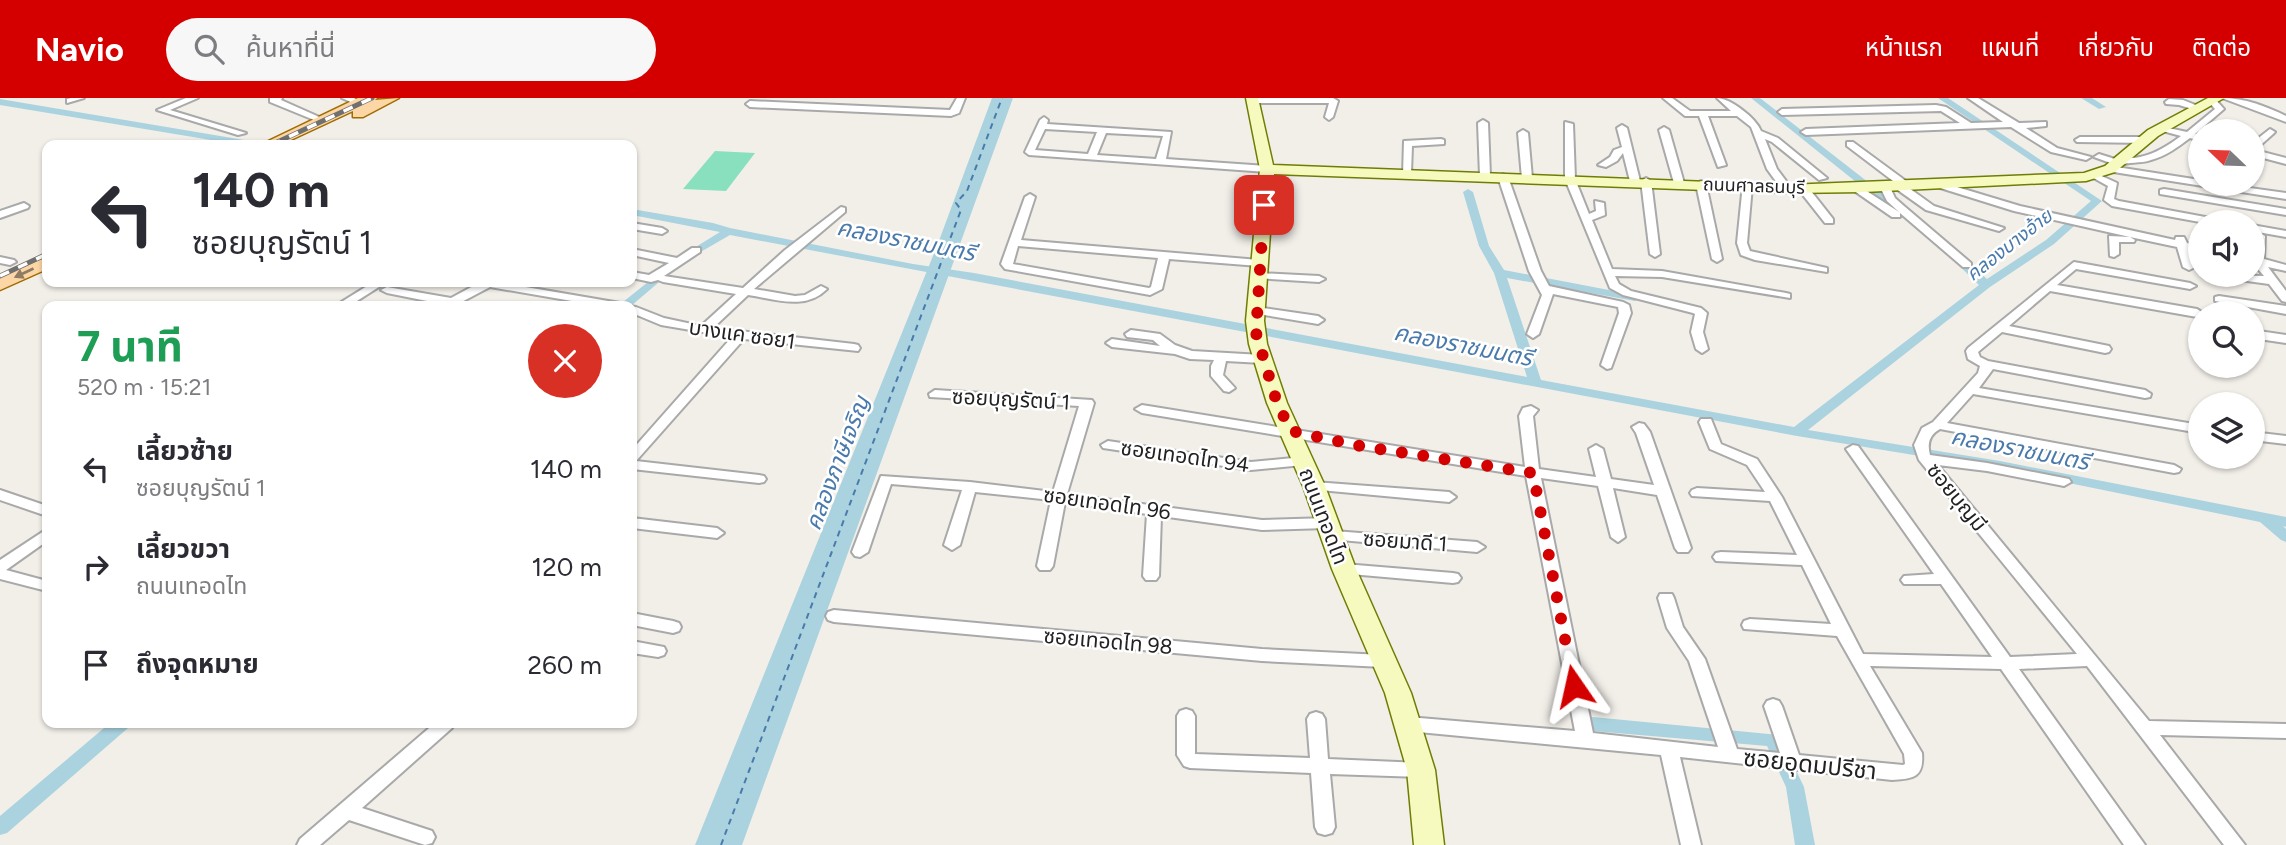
<!DOCTYPE html>
<html lang="th">
<meta charset="utf-8">
<style>
:root{--surface:#fff;--page:#f7f7f7;--text:#2b2b33;--muted:#7c7c81;--accent:#d40000}
body{margin:0;font-family:Figtree,"Noto Sans Thai",sans-serif;background:var(--page);color:var(--text);height:100vh;display:flex;flex-direction:column;font-size:26px;white-space:nowrap}
*{box-sizing:border-box;margin:0}
p{font-size:23px;color:var(--muted)}
.icon{flex:none;width:38px;height:38px;fill:none;stroke:currentColor;stroke-width:2;stroke-linecap:round;stroke-linejoin:round}
.map{position:relative;flex:1;overflow:hidden}
.side{position:absolute;left:42px;top:203px;width:595px;height:427px;display:flex;flex-direction:column;background:var(--surface);border-radius:14px;box-shadow:0 2px 5px #0004}
.side>*{flex:none}
.top-card{position:absolute;left:42px;top:42px;width:595px;height:147px;border-radius:14px;box-shadow:0 2px 5px #0004;background:#fff;color:var(--text);overflow:hidden}
.needle{width:46px;rotate:293deg}
.tools{position:absolute;left:2188px;top:21px;display:grid;gap:14px}
.tools a{display:grid;place-items:center;width:77px;height:77px;border-radius:50%;background:var(--surface);box-shadow:0 2px 5px #0004;font-size:35px}
.pin{position:absolute;display:grid;place-items:center;width:60px;height:60px;color:#fff;margin:-30px;border-radius:14px;box-shadow:0 4px 10px #0006}
.me{position:absolute;width:77px;margin:-38px;rotate:349deg;stroke-linejoin:round;filter:drop-shadow(0 0 5px #0008)}
.turn{display:flex;align-items:center;gap:24px;height:147px;padding:0 35px;font-size:32px}
.turn .icon{width:91px;height:91px;stroke-width:2.5}
.turn b{display:block;font-size:49px;line-height:60px}
.round{display:grid;place-items:center;flex:none;width:74px;height:74px;border-radius:37px;background:var(--page)}
.summary{display:flex;align-items:center;justify-content:space-between;height:119px;padding:0 35px}
h1{font-size:42px;font-weight:700;line-height:52px;color:#1e9e55}
ul{padding:0;list-style:none}
li{display:flex;align-items:center;gap:21px;height:98px;padding:0 35px}
li div{flex:1}
li b{display:block;font-size:26px}
li em{font-style:normal}
header{display:flex;align-items:center;gap:42px;box-sizing:border-box;height:98px;padding:0 35px;background:var(--accent);color:#fff}
header strong{font-size:33px}
nav{display:flex;gap:38px;margin-inline-start:auto;font-size:24px}
.search{width:490px;height:63px;background:var(--page);display:flex;align-items:center;gap:18px;box-sizing:border-box;padding:0 24px;border-radius:38px;color:var(--muted);font-size:26px}
.map>svg:first-child{display:block}
.pitch{fill:#88e0be}
.water{fill:#aad3df}
.lines{fill:none;stroke-linecap:round;stroke-linejoin:round}
.canal{fill:#aad3df;fill-rule:evenodd}
.ferry{stroke:#4a7aab;stroke-width:2;stroke-dasharray:6 5;stroke-linecap:butt}
.street-casing{stroke:#a9a9a9;stroke-width:4}
.secondary-casing{stroke:#707d05;stroke-width:3}
.primary-casing{stroke:#a06b00;stroke-width:3}
.street{fill:#fff;fill-rule:evenodd}
.secondary{fill:#f7fabf;fill-rule:evenodd}
.primary{fill:#fcd6a4;fill-rule:evenodd}
.rail-casing{stroke:#707070;stroke-width:5}
.rail{stroke:#fff;stroke-width:3.5;stroke-dasharray:10;stroke-linecap:butt}
.oneway{fill:#8f7c63}
.route{stroke:#d40000;stroke-width:12;stroke-dasharray:0 21.6}
.labels{text-anchor:middle;dominant-baseline:central;stroke-width:5;stroke-linejoin:round;paint-order:stroke}
.far-street-label{font-size:18px;fill:#222;stroke:#fff}
.far-water-label{font-size:19px;font-style:italic;fill:#4a7aab;stroke:#fff}
.street-label{font-size:21px;fill:#222;stroke:#fff}
.water-label{font-size:23px;font-style:italic;fill:#4a7aab;stroke:#fff}
.near-street-label{font-size:24px;fill:#222;stroke:#fff}
</style>
<header>
<strong>Navio</strong>
<div class="search"><svg class="icon" aria-label="search" viewBox="0 0 24 24"><circle cx="10" cy="10" r="6"/><path d="M15 15l6 6"/></svg>ค้นหาที่นี่</div>
<nav><a>หน้าแรก</a><a>แผนที่</a><a>เกี่ยวกับ</a><a>ติดต่อ</a></nav>
</header>
<div class="map">
<svg width="2286" height="747" viewBox="0 0 2286 747">
<rect width="100%" height="100%" fill="#f2efe9"/>
<polygon class="pitch" points="715,53 755,55 726,93 683,91"/>
<polygon class="water" points="992,0 1013,0 742,747 695,747 937,148"/>
<g class="lines">
<g class="canal">
<polygon points="1751,0 1760,0 1909,116 1909,120 1901,120"/>
<polygon points="1938,0 1948,0 2102,103 2054,146 1990,189 1808,332 2000,363 2286,419 2286,429 2283,428 2286,431 2286,444 2281,442 2260,424 2000,371 1797,338 730,137 685,163 680,160 681,158 720,134 632,117 632,111 713,125 730,130 913,166 974,175 1527,279 1494,175 1479,148 1463,94 1468,91 1473,94 1489,148 1504,172 1635,197 1641,200 1635,203 1507,180 1541,282 1794,329 1979,187 1950,159 1950,155 1958,155 1987,181 2046,142 2091,103"/>
<polygon points="2081,0 2092,0 2106,9 2099,11"/>
<polygon points="0,1 256,44 261,47 241,47 0,7"/>
<polygon points="668,168 674,171 672,173 631,208 618,208"/>
<polygon points="1593,619 1779,637 1804,689 1815,747 1795,747 1786,689 1767,648 1593,633 1587,631 1584,626 1587,621"/>
<polygon points="110,625 131,625 128,630 7,735 0,737 0,718"/>
</g>
<polyline class="ferry" points="721,747 961,112 956,105 967,93 1002,0"/>
<defs>
<g id="street">
<polygon points="71,0 84,0 67,5 67,1"/>
<polygon points="186,0 198,0 170,12 246,35 238,37 157,12"/>
<polygon points="270,0 282,0 281,2 326,22 319,24 270,4"/>
<polygon points="342,0 354,0 363,5 359,8"/>
<polygon points="957,0 965,0 959,15 951,18 750,9 746,6 750,3 950,12"/>
<polygon points="1250,0 1333,0 1338,3 1333,19 1329,22 1325,19 1329,5 1252,5 1248,2"/>
<path d="M1663,0H1672L1690,13H1731L1717,0C1730,0 1756,20 1761,33L1778,40L1827,80L1819,82L1772,44L1765,41L1777,71L1792,91L1783,93L1767,71L1751,29L1737,18H1708L1726,67L1718,69L1699,18H1685Z"/>
<polygon points="1968,0 1978,0 2019,25 2046,24 2046,28 2026,30 2057,50 2091,59 2086,62 2051,54 2011,29 1806,37 1801,34 1806,31 1960,25 1941,13 1782,17 1778,14 1782,11 1936,7 1946,9 1971,25 2003,24"/>
<path d="M2222,0C2245,0 2265,8 2286,18V24Z"/>
<polygon points="2169,1 2183,2 2203,10 2199,13 2179,7 2166,6 2165,4"/>
<path d="M2209,1H2215L2224,11L2195,36L2200,37V43L2190,40C2178,49 2166,58 2151,62C2141,66 2128,63 2119,68L2094,59L2099,56L2118,62C2125,58 2132,61 2140,59C2155,56 2169,47 2181,38L2159,32V28L2187,34L2215,11L2208,3Z"/>
<path d="M1044,19L1048,22L1047,26L1171,34L1166,61L1267,68L1272,71L1267,74L1029,57L1025,54L1040,22ZM1045,31L1097,34L1088,56L1035,52ZM1106,35L1163,38L1156,61L1097,57Z"/>
<polygon points="1483,22 1488,25 1490,78 1485,81 1480,78 1478,25"/>
<polygon points="1565,24 1573,26 1575,81 1589,116 1596,113 1595,103 1604,105 1605,117 1592,122 1612,171 1662,173 1786,195 1790,196 1790,200 1662,179 1615,178 1619,186 1631,193 1701,210 1707,215 1703,234 1708,251 1702,255 1696,251 1691,234 1695,216 1693,215 1623,197 1610,190 1565,81"/>
<polygon points="1622,27 1627,30 1640,83 1638,85 1630,83 1623,55 1617,63 1606,69 1598,67 1610,59 1614,52 1622,49 1617,30"/>
<polygon points="1664,29 1669,32 1684,85 1682,87 1674,85 1659,32"/>
<polygon points="2270,31 2275,34 2273,36 2255,52 2286,60 2286,66 2252,57 2252,45"/>
<polygon points="1523,32 1528,35 1532,80 1527,83 1522,80 1518,35"/>
<polygon points="2080,39 2147,39 2152,42 2147,45 2077,44 2075,42"/>
<polygon points="1441,41 1444,42 1444,46 1412,48 1411,75 1403,77 1404,43"/>
<polygon points="1847,44 1853,44 1910,86 1911,88 1909,90 1934,108 2004,130 1999,133 1926,112 1895,90 1894,88 1897,86 1847,48"/>
<polygon points="2110,68 2200,82 2200,86 2221,86 2286,95 2286,101 2107,73 2105,71"/>
<polygon points="2095,75 2117,85 2114,101 2119,103 2216,121 2221,124 2200,124 2112,108 2104,102 2108,88 2090,78"/>
<polygon points="1503,76 1508,79 1541,173 1549,188 1623,204 1629,207 1631,215 1611,270 1607,271 1601,267 1619,215 1618,209 1553,196 1539,236 1533,240 1527,236 1542,197 1529,173 1498,79"/>
<polygon points="1646,80 1651,83 1660,156 1655,159 1650,156 1641,83"/>
<polygon points="1701,83 1706,86 1722,161 1717,164 1712,161 1696,86"/>
<polygon points="1937,83 2020,108 2175,142 2176,139 2184,139 2187,145 2200,148 2200,154 2189,152 2195,169 2189,172 2183,169 2177,149 2130,139 2135,142 2134,144 2119,144 2119,156 2114,159 2110,158 2109,138 2130,139 2014,113 1934,88 1934,84"/>
<polygon points="1743,86 1752,88 1747,145 1750,153 1827,170 1827,174 1755,162 1741,157 1737,145"/>
<polygon points="1885,86 1889,87 1895,100 1904,108 1971,165 1971,169 1963,169 1900,115 1900,119 1892,119 1850,90 1859,88 1899,114 1887,103 1880,89"/>
<polygon points="1799,88 1807,88 1833,121 1833,125 1825,125 1799,92"/>
<polygon points="2164,91 2286,111 2286,117 2160,96 2160,92"/>
<path d="M1030,96L1035,99L1021,142L1259,162L1265,165L1259,168L1169,161L1162,191L1150,197L1005,171L1001,166L1025,99ZM1018,148L1158,160L1151,189L1149,190L1013,166Z"/>
<polygon points="24,105 29,108 28,110 0,120 0,113"/>
<path d="M841,109L845,110V114L754,191L795,198L805,197L821,188L827,191C805,213 775,201 748,197L713,230L854,246L858,247L860,250L858,253L744,241L636,363L759,377L764,378L766,381L764,384L759,385L632,371V352L732,239L661,227L632,215V208H629L636,209L664,220L701,228L736,196L663,184L658,182L651,184L632,180V174L649,177L669,165L632,157V151L677,160L692,150H700V154L664,178L743,190L785,152Z"/>
<polygon points="632,125 662,130 667,133 662,136 632,131"/>
<polygon points="2252,127 2286,133 2286,139 2252,133"/>
<polygon points="2260,135 2265,138 2264,161 2286,167 2286,173 2268,169 2286,193 2286,204 2282,203 2269,186 2225,180 2219,177 2264,178 2252,164 2255,138"/>
<polygon points="0,159 14,162 16,164 10,167 0,165"/>
<path d="M2074,164L2190,185L2196,188L2190,191L2076,171L2057,187L2197,211L2203,215L2197,219L2050,193L2009,228L2109,248L2111,251L2109,254L2105,255L2002,234L1978,254L1980,259L1988,263L2145,292L2151,296L2150,299L2145,300L1993,271L1979,290L2200,327V335L1973,296L1947,325L2174,367L2181,371L2179,374L2174,375L1940,331C1929,337 1927,346 1930,357L1987,365L2069,381L2071,384L2064,388L1987,373L1938,367L2149,623L2286,626V640L2160,637L2245,747H2224L2087,568L2019,571L2145,747H2124L2001,571L1870,568L1922,655C1924,679 1914,681 1892,682L1680,659L1701,747H1681L1661,657L1408,633L1402,631L1399,626L1402,621L1408,619L1575,633L1526,378L1142,315L1135,311L1142,307L1525,369L1519,318L1523,310L1531,308L1538,312L1533,318L1539,371L1596,379L1589,351L1596,347L1603,351L1611,381L1654,387L1636,335L1632,329L1639,325L1644,326L1650,334L1691,450L1688,454H1678L1675,450L1657,397L1613,390L1625,439L1618,444L1611,439L1598,388L1541,380L1593,635L1718,649L1689,563L1667,530L1658,500L1660,496H1672L1674,500L1683,529L1705,561L1737,651L1780,655L1764,608L1767,603L1773,601L1779,603L1782,608L1799,657L1903,667L1905,666L1904,656L1837,538L1744,531L1742,527L1744,523L1750,521L1831,526L1802,467L1716,463L1713,459L1716,455L1721,454L1797,457L1770,403L1692,398L1690,395L1692,392L1697,390L1765,394L1747,367L1710,351L1699,324L1701,321H1711L1721,346L1757,361L1759,364L1782,399L1863,556L1992,559L1941,486H1904L1901,482L1904,478L1934,476L1846,351L1853,347L1858,348L2010,559L2077,556L1919,362L1914,347L1922,330L1933,324L1978,275L1980,268L1968,261L1966,253L1968,250Z"/>
<polygon points="1259,175 1319,178 1325,181 1319,184 1255,180 1255,176"/>
<polygon points="485,184 497,184 620,205 626,208 601,208 490,189 454,208 440,208 442,206 387,195 381,192 387,189 451,200 477,186"/>
<polygon points="372,185 377,184 382,187 349,208 335,208"/>
<polygon points="2219,198 2286,208 2286,216 2215,203 2215,199"/>
<polygon points="1256,209 1318,218 1324,222 1318,226 1252,215 1252,211"/>
<polygon points="1131,232 1160,236 1175,247 1192,253 1262,257 1268,261 1262,265 1226,263 1223,277 1235,290 1229,294 1224,293 1211,278 1211,268 1214,262 1190,261 1175,256 1112,249 1106,245 1112,241 1160,248 1153,242 1127,239 1125,236"/>
<polygon points="2252,232 2286,237 2286,245 2252,240"/>
<polygon points="935,292 1092,302 1094,305 1067,396 1262,422 1328,420 1335,425 1328,430 1262,432 1161,418 1159,478 1156,482 1146,482 1143,478 1147,416 1065,404 1053,468 1050,472 1040,472 1037,468 1051,402 975,394 960,447 952,452 944,447 962,392 891,386 868,454 860,459 855,458 852,454 881,378 970,384 1053,394 1079,308 930,299 929,296"/>
<polygon points="2252,334 2286,338 2286,346 2252,342"/>
<polygon points="1108,343 1251,364 1303,359 1310,363 1303,367 1251,372 1103,350 1101,347"/>
<polygon points="1314,384 1449,394 1456,399 1449,404 1309,391 1307,388 1309,385"/>
<polygon points="0,392 47,408 47,418 0,402"/>
<polygon points="632,420 717,430 724,435 717,440 632,430"/>
<polygon points="47,431 47,443 6,472 47,483 47,493 0,481 0,462"/>
<polygon points="1334,433 1477,444 1485,449 1477,454 1329,441 1327,438"/>
<polygon points="1344,466 1453,475 1458,476 1461,480 1458,484 1453,485 1339,475 1336,471 1339,467"/>
<polygon points="834,512 1262,551 1383,557 1389,559 1391,563 1389,567 1383,569 1262,563 834,524 828,522 826,518 828,514"/>
<polygon points="632,515 673,523 679,525 681,529 679,533 673,535 632,527"/>
<polygon points="632,543 664,549 666,553 664,557 658,559 632,555"/>
<polygon points="1186,611 1192,613 1195,618 1195,656 1310,660 1307,621 1310,616 1316,614 1322,616 1325,621 1328,661 1421,665 1427,667 1430,672 1427,677 1421,679 1330,676 1335,729 1332,735 1325,737 1318,735 1315,729 1311,675 1190,670 1184,668 1177,657 1177,618 1180,613"/>
<polygon points="435,625 455,625 452,630 362,710 432,733 435,739 432,745 425,747 349,722 320,747 297,747 300,741"/>
</g>
<polygon id="secondary" points="1246,0 1258,0 1273,67 1787,87 2084,75 2105,68 2148,32 2208,0 2224,0 2158,38 2115,74 2086,83 1864,94 1787,95 1274,76 1264,223 1267,246 1287,305 1325,388 1356,471 1411,595 1435,672 1444,747 1414,747 1407,672 1385,595 1332,471 1303,388 1267,305 1249,246 1246,223 1260,71"/>
<g id="primary">
<polygon points="358,0 377,0 375,2 399,0 363,19 353,19 353,13 280,47 260,47"/>
<polygon points="47,159 47,171 0,192 0,179"/>
</g>
</defs>
<use href="#street" class="street-casing"/>
<use href="#secondary" class="secondary-casing"/>
<use href="#primary" class="primary-casing"/>
<use href="#street" class="street"/>
<use href="#secondary" class="secondary"/>
<use href="#primary" class="primary"/>
<defs>
<g id="rail">
<polyline points="271,47 372,0"/>
<polyline points="0,178 47,156"/>
</g>
</defs>
<use href="#rail" class="rail-casing"/>
<use href="#rail" class="rail"/>
</g>
<defs><path id="oneway-solid" d="M-6-.8H1V-3.2L6.5 0L1 3.2V.8H-6Z" transform="scale(1.75)"/></defs>
<use class="oneway" href="#oneway-solid" transform="translate(24 175) rotate(155)"/>
<g class="lines">
<polyline class="route" points="1264,107 1256,235 1277,305 1291,333 1360,348 1533,375 1574,588"/>
</g>
<g class="labels">
<g class="far-street-label">
<text transform="translate(1754 88) rotate(2)">ถนนศาลธนบุรี</text>
</g>
<g class="far-water-label">
<text transform="translate(2009 147) rotate(-38)">คลองบางอ้าย</text>
</g>
<g class="street-label">
<text transform="translate(742 236) rotate(8)">บางแค ซอย1</text>
<text transform="translate(1011 301) rotate(3)">ซอยบุญรัตน์ 1</text>
<text transform="translate(1185 358) rotate(8)">ซอยเทอดไท 94</text>
<text transform="translate(1957 399) rotate(51)">ซอยบุญมี</text>
<text transform="translate(1107 405) rotate(8)">ซอยเทอดไท 96</text>
<text transform="translate(1324 418) rotate(69)">ถนนเทอดไท</text>
<text transform="translate(1405 443) rotate(4)">ซอยมาดี 1</text>
<text transform="translate(1108 543) rotate(5)">ซอยเทอดไท 98</text>
</g>
<g class="water-label">
<text transform="translate(906 142) rotate(11)">คลองราชมนตรี</text>
<text transform="translate(1463 247) rotate(11)">คลองราชมนตรี</text>
<text transform="translate(2020 351) rotate(11)">คลองราชมนตรี</text>
<text transform="translate(837 365) rotate(-69)">คลองภาษีเจริญ</text>
</g>
<g class="near-street-label">
<text transform="translate(1810 666) rotate(6)">ซอยอุดมปรีชา</text>
</g>
</g>
</svg>
<div class="tools">
<a><svg class="needle" viewBox="-14 -14 28 28"><path d="M0-13l5 13h-10z" fill="#e53935"/><path d="M0 13l5-13h-10z" fill="#7c7c81"/></svg></a>
<a><svg class="icon" aria-label="sound" viewBox="0 0 24 24"><path d="M4 9h4l5-4v14l-5-4H4zM17 9q2 3 0 6"/></svg></a>
<a><svg class="icon" aria-label="search" viewBox="0 0 24 24"><circle cx="10" cy="10" r="6"/><path d="M15 15l6 6"/></svg></a>
<a><svg class="icon" aria-label="layers" viewBox="0 0 24 24"><path d="M12 4l9 5-9 5-9-5zM3 14l9 5 9-5"/></svg></a>
</div>
<div class="pin" style="left:1264px;top:107px;background:#d93025"><svg class="icon" aria-label="arrive" viewBox="0 0 24 24"><path d="M6 21V4h12l-3 4 3 4H6"/></svg></div>
<svg class="me" style="left:1574px;top:588px" viewBox="-20 -20 40 40"><path d="M0-17L14 15 0 8-14 15z" fill="#d40000" stroke="#fff" stroke-width="4"/></svg>
<div class="top-card">
<div class="turn"><svg class="icon" aria-label="left" viewBox="0 0 24 24"><path d="M17 20v-9H6M10 6l-5 5 5 5"/></svg><div><b>140 m</b>ซอยบุญรัตน์ 1</div></div>
</div>
<section class="side">
<div class="summary"><div><h1>7 นาที</h1><p>520 m · 15:21</p></div><a class="round" style="background:#d93025;color:#fff"><svg class="icon" aria-label="close" viewBox="0 0 24 24"><path d="M6 6l12 12M18 6L6 18"/></svg></a></div>
<ul>
<li><svg class="icon" aria-label="left" viewBox="0 0 24 24"><path d="M17 20v-9H6M10 6l-5 5 5 5"/></svg><div><b>เลี้ยวซ้าย</b><p>ซอยบุญรัตน์ 1</p></div><em>140 m</em></li>
<li><svg class="icon" aria-label="right" viewBox="0 0 24 24"><path d="M7 20v-9h11M14 6l5 5-5 5"/></svg><div><b>เลี้ยวขวา</b><p>ถนนเทอดไท</p></div><em>120 m</em></li>
<li><svg class="icon" aria-label="arrive" viewBox="0 0 24 24"><path d="M6 21V4h12l-3 4 3 4H6"/></svg><div><b>ถึงจุดหมาย</b></div><em>260 m</em></li>
</ul>
</section>
</div>
